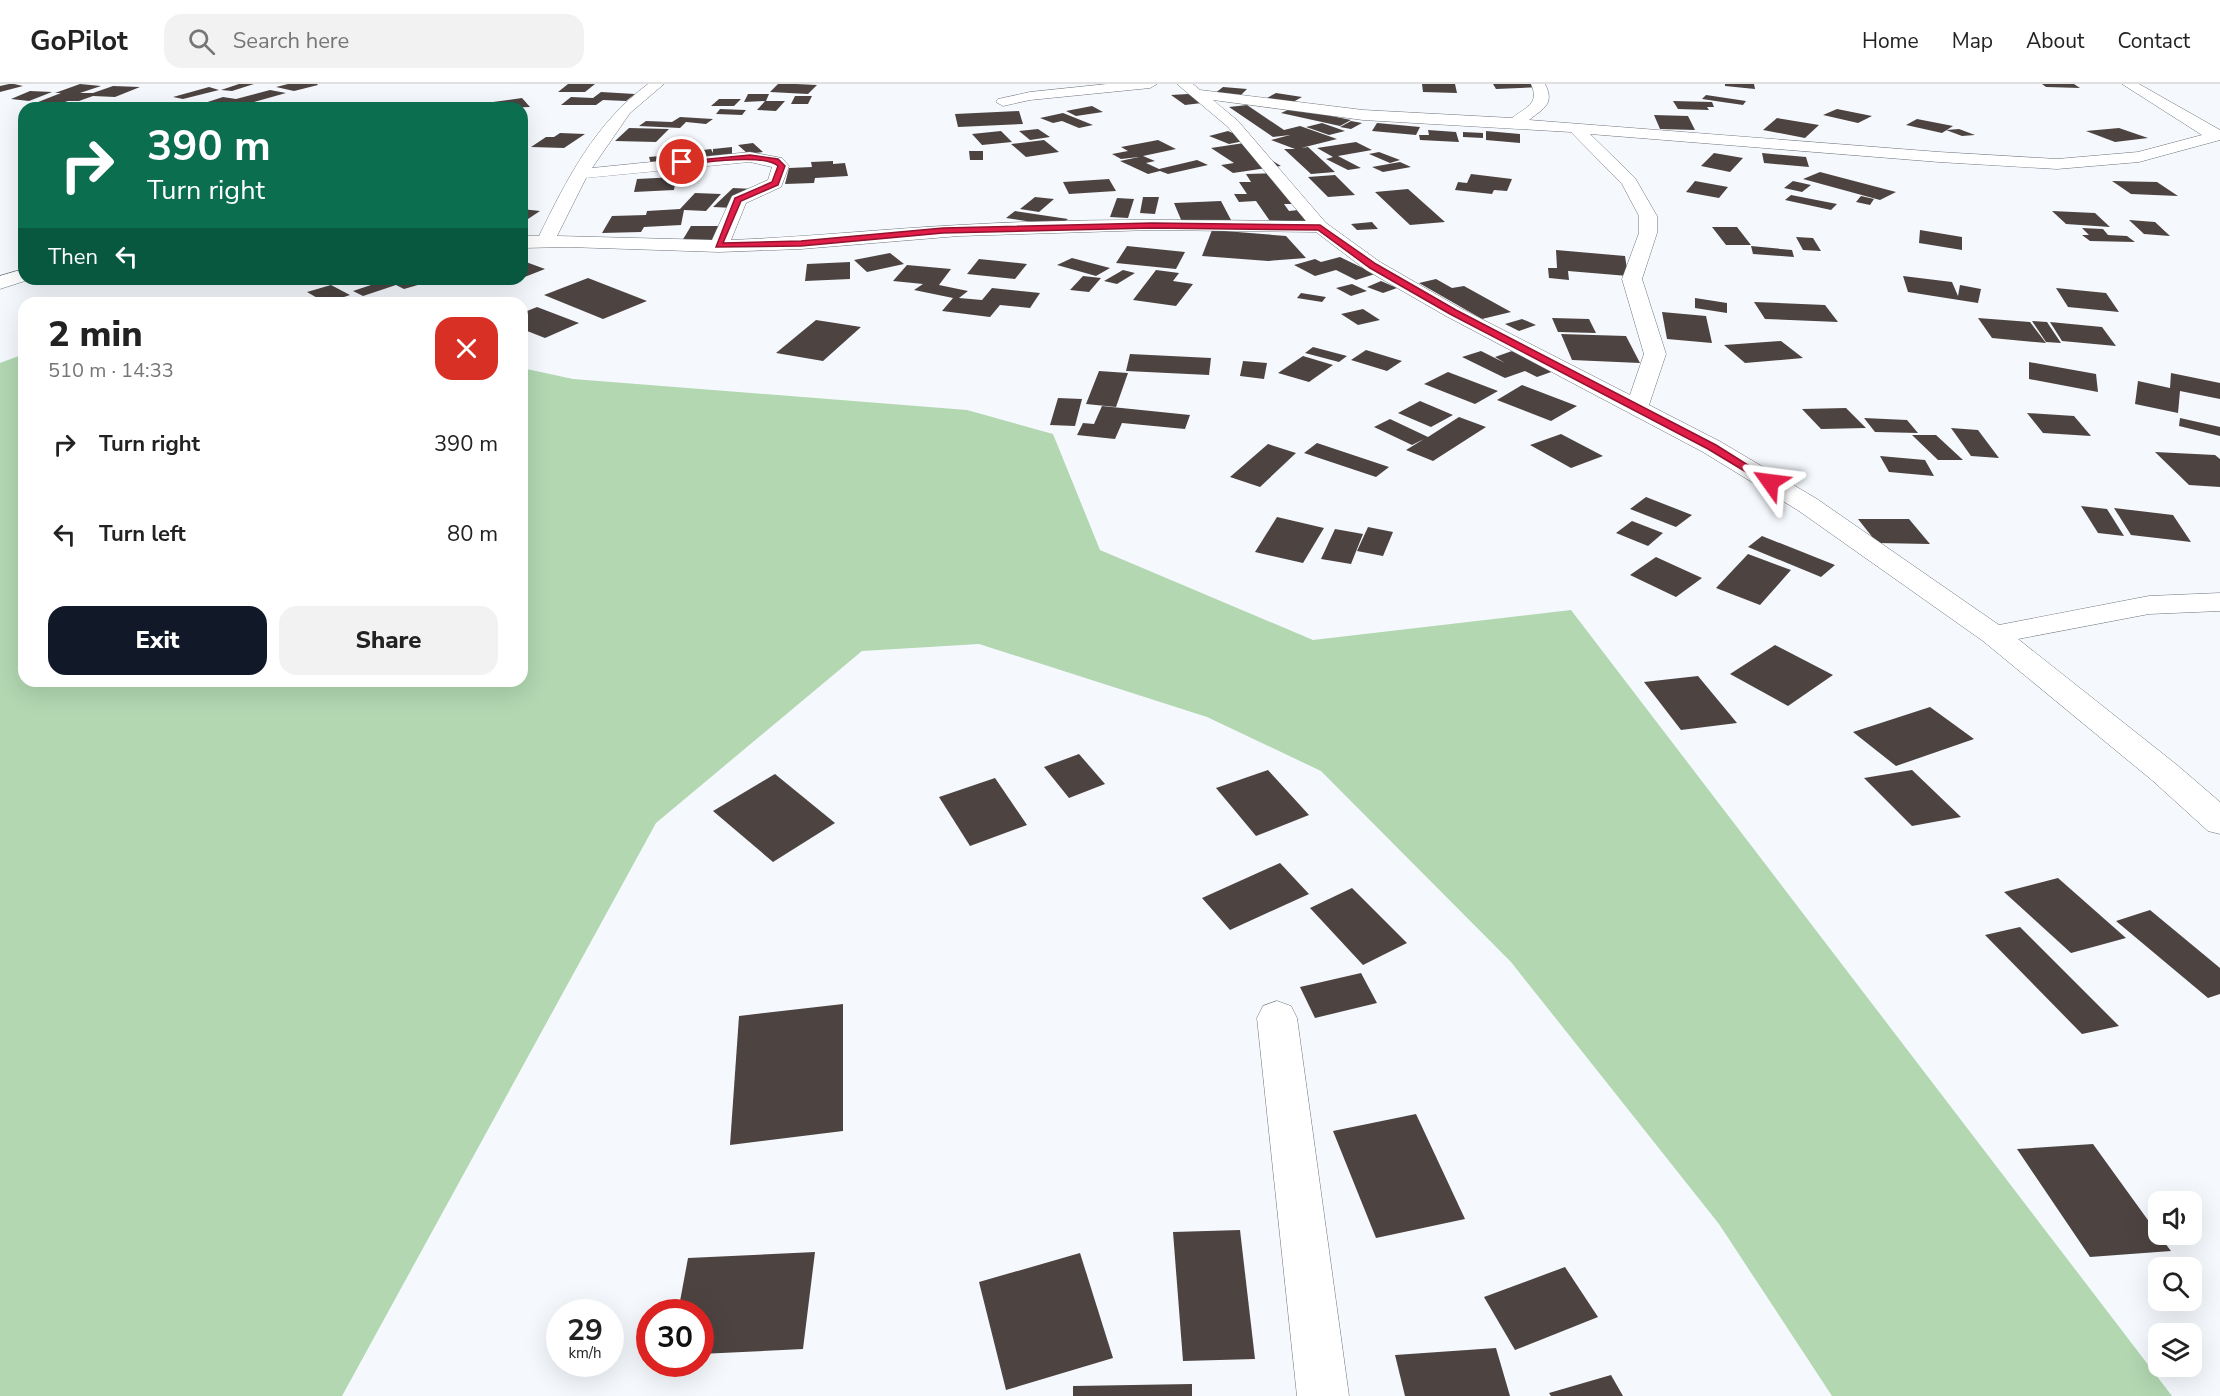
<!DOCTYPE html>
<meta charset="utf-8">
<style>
:root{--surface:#fff;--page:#f2f2f2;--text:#222;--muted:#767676;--line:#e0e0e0;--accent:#111827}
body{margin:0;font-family:"Nunito Sans",sans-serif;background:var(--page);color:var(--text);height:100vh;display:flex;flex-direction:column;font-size:22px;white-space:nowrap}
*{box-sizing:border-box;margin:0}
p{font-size:20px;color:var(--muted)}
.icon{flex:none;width:33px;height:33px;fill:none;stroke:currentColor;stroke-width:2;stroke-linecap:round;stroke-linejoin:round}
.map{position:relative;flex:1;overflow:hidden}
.panel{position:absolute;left:18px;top:213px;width:510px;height:390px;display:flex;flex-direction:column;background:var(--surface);border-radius:18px;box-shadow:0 6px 24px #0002}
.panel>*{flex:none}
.top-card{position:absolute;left:18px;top:18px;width:510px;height:183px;border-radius:18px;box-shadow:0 6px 24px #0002;background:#0b6e4f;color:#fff;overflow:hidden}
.tools{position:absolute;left:2148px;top:1107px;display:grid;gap:12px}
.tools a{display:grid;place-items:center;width:54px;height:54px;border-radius:12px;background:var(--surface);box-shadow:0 6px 24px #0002;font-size:30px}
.speed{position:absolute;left:546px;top:1215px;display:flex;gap:12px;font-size:30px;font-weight:700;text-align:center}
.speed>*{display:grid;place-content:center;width:78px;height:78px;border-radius:50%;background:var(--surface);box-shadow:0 6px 24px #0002;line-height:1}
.speed small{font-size:15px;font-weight:400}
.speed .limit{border:9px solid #d22;background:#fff;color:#111}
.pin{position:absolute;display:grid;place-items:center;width:51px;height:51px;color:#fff;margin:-26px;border:3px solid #fff;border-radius:50%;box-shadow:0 2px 6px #0007}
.me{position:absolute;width:66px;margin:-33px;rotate:301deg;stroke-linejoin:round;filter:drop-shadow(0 0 4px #0008)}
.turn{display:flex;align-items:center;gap:21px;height:126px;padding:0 30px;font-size:27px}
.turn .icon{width:78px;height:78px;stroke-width:2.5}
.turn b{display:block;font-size:42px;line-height:51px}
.then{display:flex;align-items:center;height:57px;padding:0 30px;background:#0003;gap:12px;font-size:22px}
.round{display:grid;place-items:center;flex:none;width:63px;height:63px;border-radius:18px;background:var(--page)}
.head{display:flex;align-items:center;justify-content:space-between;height:102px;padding:0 30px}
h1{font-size:36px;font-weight:800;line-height:45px}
.button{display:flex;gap:12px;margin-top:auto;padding:12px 30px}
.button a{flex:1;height:69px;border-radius:18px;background:var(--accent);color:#fff;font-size:24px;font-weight:800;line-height:69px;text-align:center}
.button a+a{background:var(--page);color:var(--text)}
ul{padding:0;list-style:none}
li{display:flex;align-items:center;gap:18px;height:90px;padding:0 30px}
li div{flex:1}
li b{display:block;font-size:22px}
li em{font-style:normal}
header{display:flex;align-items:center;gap:36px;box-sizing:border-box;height:84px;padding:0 30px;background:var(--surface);border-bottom:2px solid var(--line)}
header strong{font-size:28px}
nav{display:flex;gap:33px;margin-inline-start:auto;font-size:21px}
.search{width:420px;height:54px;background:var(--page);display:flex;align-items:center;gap:15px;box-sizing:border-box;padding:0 21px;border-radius:18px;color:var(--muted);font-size:22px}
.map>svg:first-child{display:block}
.green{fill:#b2d7b1}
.building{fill:#4d4442}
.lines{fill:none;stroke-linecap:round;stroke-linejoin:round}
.minor-casing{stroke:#6d737a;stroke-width:1}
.minor{fill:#fff;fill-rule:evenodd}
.route{fill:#e11d48;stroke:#92132f;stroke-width:1.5}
</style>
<header>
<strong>GoPilot</strong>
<div class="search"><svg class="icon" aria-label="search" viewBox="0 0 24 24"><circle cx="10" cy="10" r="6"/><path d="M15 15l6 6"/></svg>Search here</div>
<nav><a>Home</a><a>Map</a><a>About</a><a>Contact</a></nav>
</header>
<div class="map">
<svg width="2220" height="1312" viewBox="0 0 2220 1312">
<rect width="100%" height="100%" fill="#f5f9fe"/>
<polygon class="green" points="24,270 24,597 522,597 522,284 573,295 967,326 1053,350 1100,466 1313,556 1571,526 2172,1312 1832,1312 1719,1140 1511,878 1321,687 1207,633 979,560 862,567 656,739 342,1312 0,1312 0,279"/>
<g class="building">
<polygon points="9,0 14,0 23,2 0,8 0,2"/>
<polygon points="80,0 101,2 80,9 93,9 113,2 140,3 115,13 93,12 79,17 68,17 56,21 33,20 61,9 55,9"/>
<polygon points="239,0 254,0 232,7 221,6"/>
<polygon points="288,0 317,0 318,1 294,7 276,3"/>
<polygon points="568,0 595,0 585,8 558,8"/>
<polygon points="778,0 796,0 817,1 808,10 770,8"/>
<polygon points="1422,0 1455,0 1457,9 1423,8"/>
<polygon points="1493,0 1540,0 1543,3 1496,5"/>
<polygon points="1725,0 1754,0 1755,5 1725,2"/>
<polygon points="2042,0 2074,0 2080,4 2046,3"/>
<polygon points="209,3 219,6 183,15 173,13"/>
<polygon points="1223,3 1247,5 1239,13 1214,10"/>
<polygon points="270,6 286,9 247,20 236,18 215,24 189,24 223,13 236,15"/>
<polygon points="30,7 52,8 29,17 11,15"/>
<polygon points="601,8 635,10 626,17 603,16 596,21 561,21 571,13 593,14"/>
<polygon points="1276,9 1302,13 1293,18 1267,14"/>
<polygon points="748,10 769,10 766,17 785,17 776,27 757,26 765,17 744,18"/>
<polygon points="1188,10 1202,19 1185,21 1171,11"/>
<polygon points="1706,11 1746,17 1743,21 1702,15"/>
<polygon points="795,12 812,12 808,20 791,20"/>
<polygon points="522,14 530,23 498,24 493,18"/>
<polygon points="719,15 741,15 734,22 711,22"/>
<polygon points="1673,17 1712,18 1714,23 1707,23 1709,26 1678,25"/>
<polygon points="491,18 496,24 459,24 459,23"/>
<polygon points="1247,21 1284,46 1300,42 1337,55 1301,64 1308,63 1335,88 1311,90 1284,65 1295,65 1271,56 1290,51 1273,53 1229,23"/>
<polygon points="1092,22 1103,28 1076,32 1066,27"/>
<polygon points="1292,24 1351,36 1340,42 1281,29"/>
<polygon points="720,25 746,26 742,31 716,30"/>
<polygon points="1837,25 1872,32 1858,39 1823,31"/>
<polygon points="1019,27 1023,40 958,43 955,30"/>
<polygon points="1063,29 1093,41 1079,44 1062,37 1053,39 1040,34"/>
<polygon points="1654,31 1688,32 1695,46 1660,45"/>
<polygon points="680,33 713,35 706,40 686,38 680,44 639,42 646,37 672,38"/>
<polygon points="1777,34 1819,41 1805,54 1763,46"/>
<polygon points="1917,35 1953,42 1942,49 1906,41"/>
<polygon points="1351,37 1362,39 1351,45 1340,43"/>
<polygon points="1322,39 1345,47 1329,51 1306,43"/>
<polygon points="1377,39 1420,43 1416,51 1372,47"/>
<polygon points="629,44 669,45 656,58 615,57"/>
<polygon points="2119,44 2148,54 2115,58 2086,47"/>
<polygon points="1038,45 1050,53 1030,56 1019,47"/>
<polygon points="1959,45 1975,51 1962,52 1946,46"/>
<polygon points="1428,46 1456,48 1459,58 1420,56 1419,51 1429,51"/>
<polygon points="1001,47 1012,58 982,61 972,50"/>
<polygon points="1228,47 1249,56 1229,60 1209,52"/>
<polygon points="1486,47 1520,50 1520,59 1486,56"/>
<polygon points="1463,48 1483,49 1483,54 1463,53"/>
<polygon points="560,49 585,50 564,64 531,63 546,53 554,53"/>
<polygon points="1044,56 1059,68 1026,73 1011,60"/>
<polygon points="1158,56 1176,65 1143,72 1155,77 1146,79 1159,85 1197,76 1208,81 1168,90 1160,87 1148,90 1120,77 1139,73 1121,75 1112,70 1128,67 1121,63"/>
<polygon points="1356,58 1372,66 1338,72 1361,84 1348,86 1326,75 1333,73 1317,64"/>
<polygon points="753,59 763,68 748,70 738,61"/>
<polygon points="1244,59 1281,82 1233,89 1221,81 1234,79 1211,64"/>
<polygon points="732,63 732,73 685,78 681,69 711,65 713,69 713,65"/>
<polygon points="969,67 983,67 983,76 970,76"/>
<polygon points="1379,68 1400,76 1390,79 1369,70"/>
<polygon points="1714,69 1743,74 1730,88 1701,82"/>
<polygon points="1762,69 1806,73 1809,83 1764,79"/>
<polygon points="681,70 682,77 651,80 649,73"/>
<polygon points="833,77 833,80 845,79 848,92 815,94 814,99 785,100 789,84 812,83 811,78"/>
<polygon points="1400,78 1411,83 1383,88 1372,83"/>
<polygon points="1820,88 1896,108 1880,116 1803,95"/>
<polygon points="1276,89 1299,120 1284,120 1289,127 1298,126 1307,138 1272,140 1256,117 1239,118 1234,110 1247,110 1239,98 1251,98 1246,90"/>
<polygon points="1471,90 1512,95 1507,107 1494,106 1492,110 1455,106 1458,98 1467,99"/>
<polygon points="1335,91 1355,111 1328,113 1308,93"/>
<polygon points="676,93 674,106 634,108 637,95"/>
<polygon points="1109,95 1116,107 1069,110 1063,98"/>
<polygon points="1695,97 1728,103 1719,114 1686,108"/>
<polygon points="1793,97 1811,101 1802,108 1784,104"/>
<polygon points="2112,97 2157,98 2178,112 2131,110"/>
<polygon points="733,104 754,105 734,124 713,123"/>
<polygon points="1408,105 1445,138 1410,141 1375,108"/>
<polygon points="695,109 721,110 706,127 684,126 681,141 644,143 641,148 602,149 612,132 646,131 647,127 680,125"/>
<polygon points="1791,111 1837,120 1831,126 1785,116"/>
<polygon points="1861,112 1874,115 1870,121 1856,118"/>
<polygon points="1035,113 1054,115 1039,128 1020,125"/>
<polygon points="1143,113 1159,113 1155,130 1140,129"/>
<polygon points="1117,114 1134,115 1128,134 1110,133"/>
<polygon points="1221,117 1231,136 1182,138 1174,119"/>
<polygon points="522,125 540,127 528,135 522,134"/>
<polygon points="1015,127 1068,135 1059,142 1006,134"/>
<polygon points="2052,127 2095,129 2110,143 2066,140"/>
<polygon points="2129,136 2155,138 2170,152 2144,150"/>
<polygon points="1372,138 1378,145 1357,146 1351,140"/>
<polygon points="691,142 735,142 727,156 682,157"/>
<polygon points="1712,143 1737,143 1751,161 1726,161"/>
<polygon points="2082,144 2103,145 2108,151 2127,152 2135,158 2090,157 2082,151 2089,151"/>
<polygon points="1212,146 1286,152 1306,174 1268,177 1202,172"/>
<polygon points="1920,146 1962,153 1962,166 1919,159"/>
<polygon points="1796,153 1813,154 1821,167 1803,166"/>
<polygon points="1127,162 1185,168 1176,185 1116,179"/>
<polygon points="1751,162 1792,166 1794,173 1753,170"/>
<polygon points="1556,166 1625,172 1628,192 1568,187 1569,196 1549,194 1548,184 1557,184"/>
<polygon points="890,169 904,180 867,188 854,176"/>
<polygon points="1340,173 1375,190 1356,196 1336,186 1315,192 1294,181 1315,175 1321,178"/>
<polygon points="1072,174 1110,184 1096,192 1057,181"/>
<polygon points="979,175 1027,180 1015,195 967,190"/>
<polygon points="526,178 545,185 522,194 522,180"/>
<polygon points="850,178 850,195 805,197 807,180"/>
<polygon points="907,181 951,185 939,201 968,207 959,214 982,216 992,204 1040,209 1030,224 1000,221 990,233 942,227 953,214 914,206 923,200 893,197"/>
<polygon points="1123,186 1135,189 1117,200 1104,197"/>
<polygon points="1156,186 1179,189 1173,197 1193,200 1176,222 1133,216"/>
<polygon points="1083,192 1101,194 1089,208 1070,206"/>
<polygon points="1903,192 1952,198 1958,212 1960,201 1981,205 1978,219 1908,208"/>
<polygon points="588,194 647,217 603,235 544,211"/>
<polygon points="389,195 399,200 414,195 435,196 404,205 396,201 363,212 353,207"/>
<polygon points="1436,195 1452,204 1464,202 1511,228 1482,235 1419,199"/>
<polygon points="1381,197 1397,204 1383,209 1367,203"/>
<polygon points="1352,200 1367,207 1351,212 1336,204"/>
<polygon points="331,201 350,211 326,219 307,208"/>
<polygon points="2056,204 2106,209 2119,228 2068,223"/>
<polygon points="1301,209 1326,213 1322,218 1297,214"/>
<polygon points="1695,214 1727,219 1727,229 1695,224"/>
<polygon points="1754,218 1825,221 1838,238 1765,235"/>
<polygon points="537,223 579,239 545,254 522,245 522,229"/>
<polygon points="1363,225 1380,236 1358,241 1341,230"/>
<polygon points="1662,228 1706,232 1712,259 1667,255"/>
<polygon points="1552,234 1589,235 1596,249 1558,248"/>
<polygon points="1978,234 2030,238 2046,259 1992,254"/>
<polygon points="1522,235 1536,241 1519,247 1505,240"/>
<polygon points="816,236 861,243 823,277 776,269"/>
<polygon points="2032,237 2047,238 2061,259 2046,258"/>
<polygon points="2050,238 2102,243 2116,262 2062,257"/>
<polygon points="1561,250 1626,252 1640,279 1572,276"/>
<polygon points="1781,257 1803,274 1745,279 1724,261"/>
<polygon points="1313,263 1347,272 1339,278 1305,269"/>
<polygon points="1366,266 1402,277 1387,287 1351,276"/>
<polygon points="1481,267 1505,279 1495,273 1512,267 1554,287 1537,293 1525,287 1505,294 1462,273"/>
<polygon points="1130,270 1211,274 1209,291 1126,287"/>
<polygon points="1303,272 1333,281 1309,298 1278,289"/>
<polygon points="1243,277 1267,279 1264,295 1240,292"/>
<polygon points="2029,278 2096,290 2098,308 2029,295"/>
<polygon points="1099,287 1128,289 1116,323 1086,320"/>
<polygon points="1448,288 1498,307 1475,320 1424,300"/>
<polygon points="2171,289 2220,299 2220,315 2180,307 2178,329 2135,320 2138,297 2170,304"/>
<polygon points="1522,301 1577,322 1551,337 1497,316"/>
<polygon points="1058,314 1082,315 1075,342 1050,341"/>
<polygon points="1420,317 1453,331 1431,343 1398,329"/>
<polygon points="1102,322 1190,331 1185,345 1122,339 1115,355 1077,351 1083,339 1094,340"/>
<polygon points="1846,324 1866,344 1821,345 1802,325"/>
<polygon points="2027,329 2074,332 2091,352 2043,349"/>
<polygon points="1459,333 1486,343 1433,377 1406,366 1424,355 1412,361 1374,343 1390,335 1428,353"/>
<polygon points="1864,334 1907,336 1918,349 1875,348"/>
<polygon points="2180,334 2220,343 2220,352 2179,342"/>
<polygon points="1951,344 1978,346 1999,374 1971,372"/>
<polygon points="1561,350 1603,372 1571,384 1530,361"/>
<polygon points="1912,351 1936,351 1963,376 1938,376"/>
<polygon points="1317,359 1389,383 1376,393 1304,369"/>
<polygon points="1268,360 1296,369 1260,403 1230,393"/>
<polygon points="2155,368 2215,371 2220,375 2220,403 2189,401"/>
<polygon points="1880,372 1925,376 1934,392 1889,388"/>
<polygon points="1646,413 1692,431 1676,443 1630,425"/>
<polygon points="2081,422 2107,425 2124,452 2098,449"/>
<polygon points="2114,424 2173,431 2191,458 2131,451"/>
<polygon points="1277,433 1324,444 1303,479 1255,468"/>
<polygon points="1858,435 1909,435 1930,460 1877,459"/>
<polygon points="1632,437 1663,449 1648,462 1616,449"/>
<polygon points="1368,443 1393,448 1383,472 1357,467"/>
<polygon points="1335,445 1363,450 1351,480 1321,475"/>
<polygon points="1762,452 1835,481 1821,493 1748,463"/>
<polygon points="1748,470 1791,486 1760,521 1716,504"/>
<polygon points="1656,473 1702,494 1676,513 1630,491"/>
<polygon points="1775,561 1833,591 1788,622 1730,590"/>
<polygon points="1698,592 1737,639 1681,646 1644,598"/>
<polygon points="1930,623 1974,655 1896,682 1853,648"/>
<polygon points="1079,670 1105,700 1069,714 1044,683"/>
<polygon points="1268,686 1309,731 1256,752 1216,704"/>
<polygon points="1912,686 1961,733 1912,742 1864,694"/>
<polygon points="775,690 835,739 773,778 713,727"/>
<polygon points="995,694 1027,741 970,762 939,713"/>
<polygon points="1280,779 1309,810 1230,846 1202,814"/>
<polygon points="2058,794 2126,854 2071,869 2004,808"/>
<polygon points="1352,804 1407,859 1363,881 1310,824"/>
<polygon points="2150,826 2220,884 2220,910 2208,914 2116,837"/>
<polygon points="2020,843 2119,942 2082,950 1985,851"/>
<polygon points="1361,889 1377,919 1315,934 1300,903"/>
<polygon points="843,920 843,1047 730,1061 739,932"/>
<polygon points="1416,1030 1465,1135 1376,1154 1333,1047"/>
<polygon points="2093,1060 2158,1150 2171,1167 2090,1173 2017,1065"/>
<polygon points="1240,1146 1255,1275 1183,1277 1173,1148"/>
<polygon points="815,1168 803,1265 700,1270 700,1228 678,1228 688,1174"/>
<polygon points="1080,1169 1113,1274 1006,1306 979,1198"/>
<polygon points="1565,1183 1598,1233 1515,1266 1484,1213"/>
<polygon points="1496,1264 1510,1312 1405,1312 1395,1271"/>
<polygon points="1611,1291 1623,1312 1551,1312 1549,1309"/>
<polygon points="1192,1300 1192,1312 1073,1312 1073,1302"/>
</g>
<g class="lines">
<defs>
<g id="minor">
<path d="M648,0H664L630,29L592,84L750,68L782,74L789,82L781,103L746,119L731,156C807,153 883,145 959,141C1074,134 1190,136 1306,137L1228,43L1177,0H1193L1200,6L1363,26L1512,34C1526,23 1540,20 1531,0H1545C1555,20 1544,24 1529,36L1939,68L2057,75L2138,68L2202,51L2122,0H2139L2220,46V56L2139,78L2057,85L1939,78L1590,50L1635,94L1657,132V149L1642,195L1666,270L1649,321L1721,358L1817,415L1999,541L2149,512L2220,509V527L2149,530L2018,555L2177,681L2220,718V750L2208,747L2153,697L1983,557L1799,427L1703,368L1446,232L1366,186L1316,148L1152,146L959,152L801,165L719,168L568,163L522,164V152H539C567,95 595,39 648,0ZM1213,16L1363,36L1571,48L1622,100L1639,132V149L1622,195L1644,270L1630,311L1460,224L1380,178L1326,139L1238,37ZM750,78L772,83L768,96L732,112L712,156L557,152L586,94Z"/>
<polygon points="1107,0 1157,0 1150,4 1030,16 1003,22 996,18 998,15 1030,8"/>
<polygon points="24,185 24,195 31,195 0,205 0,192"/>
<polygon points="1277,917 1291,922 1297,934 1349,1312 1297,1312 1257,934 1263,922"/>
</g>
</defs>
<use href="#minor" class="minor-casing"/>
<use href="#minor" class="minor"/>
</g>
<path class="route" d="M750,71L778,75L785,82L778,101L741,117L723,159L801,157L943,144L1152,139L1320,141L1376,180L1456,226L1716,361L1775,398L1770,401L1766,400L1708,365L1450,230L1370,184L1318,146L1152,144L943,149L801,162L716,163L735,114L772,98L778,82C764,69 702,79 682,80L678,78Z"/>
</svg>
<div class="tools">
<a><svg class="icon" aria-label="sound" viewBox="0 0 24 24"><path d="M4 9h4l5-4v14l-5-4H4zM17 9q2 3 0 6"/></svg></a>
<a><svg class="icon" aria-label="search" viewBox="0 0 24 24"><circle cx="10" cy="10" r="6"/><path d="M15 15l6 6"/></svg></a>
<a><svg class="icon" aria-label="layers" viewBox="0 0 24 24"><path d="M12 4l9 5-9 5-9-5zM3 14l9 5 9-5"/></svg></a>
</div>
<div class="speed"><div>29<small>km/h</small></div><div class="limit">30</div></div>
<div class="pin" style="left:682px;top:78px;background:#d93025"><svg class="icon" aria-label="arrive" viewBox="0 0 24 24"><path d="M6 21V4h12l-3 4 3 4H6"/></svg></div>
<svg class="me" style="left:1770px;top:398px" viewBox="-20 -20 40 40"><path d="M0-17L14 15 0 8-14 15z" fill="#e11d48" stroke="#fff" stroke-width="4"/></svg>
<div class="top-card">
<div class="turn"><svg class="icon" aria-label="right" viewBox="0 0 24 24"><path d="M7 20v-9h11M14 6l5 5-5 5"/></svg><div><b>390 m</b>Turn right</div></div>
<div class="then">Then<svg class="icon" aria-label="left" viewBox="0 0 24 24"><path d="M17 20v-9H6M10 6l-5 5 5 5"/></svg></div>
</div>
<section class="panel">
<div class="head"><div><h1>2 min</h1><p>510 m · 14:33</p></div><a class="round" style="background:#d93025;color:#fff"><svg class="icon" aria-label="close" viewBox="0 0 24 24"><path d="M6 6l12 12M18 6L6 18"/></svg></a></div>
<ul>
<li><svg class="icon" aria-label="right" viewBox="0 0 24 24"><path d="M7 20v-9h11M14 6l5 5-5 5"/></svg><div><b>Turn right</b></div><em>390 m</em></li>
<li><svg class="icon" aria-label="left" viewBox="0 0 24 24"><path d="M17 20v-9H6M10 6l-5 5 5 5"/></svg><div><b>Turn left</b></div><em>80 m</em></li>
</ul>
<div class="button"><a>Exit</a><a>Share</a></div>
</section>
</div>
